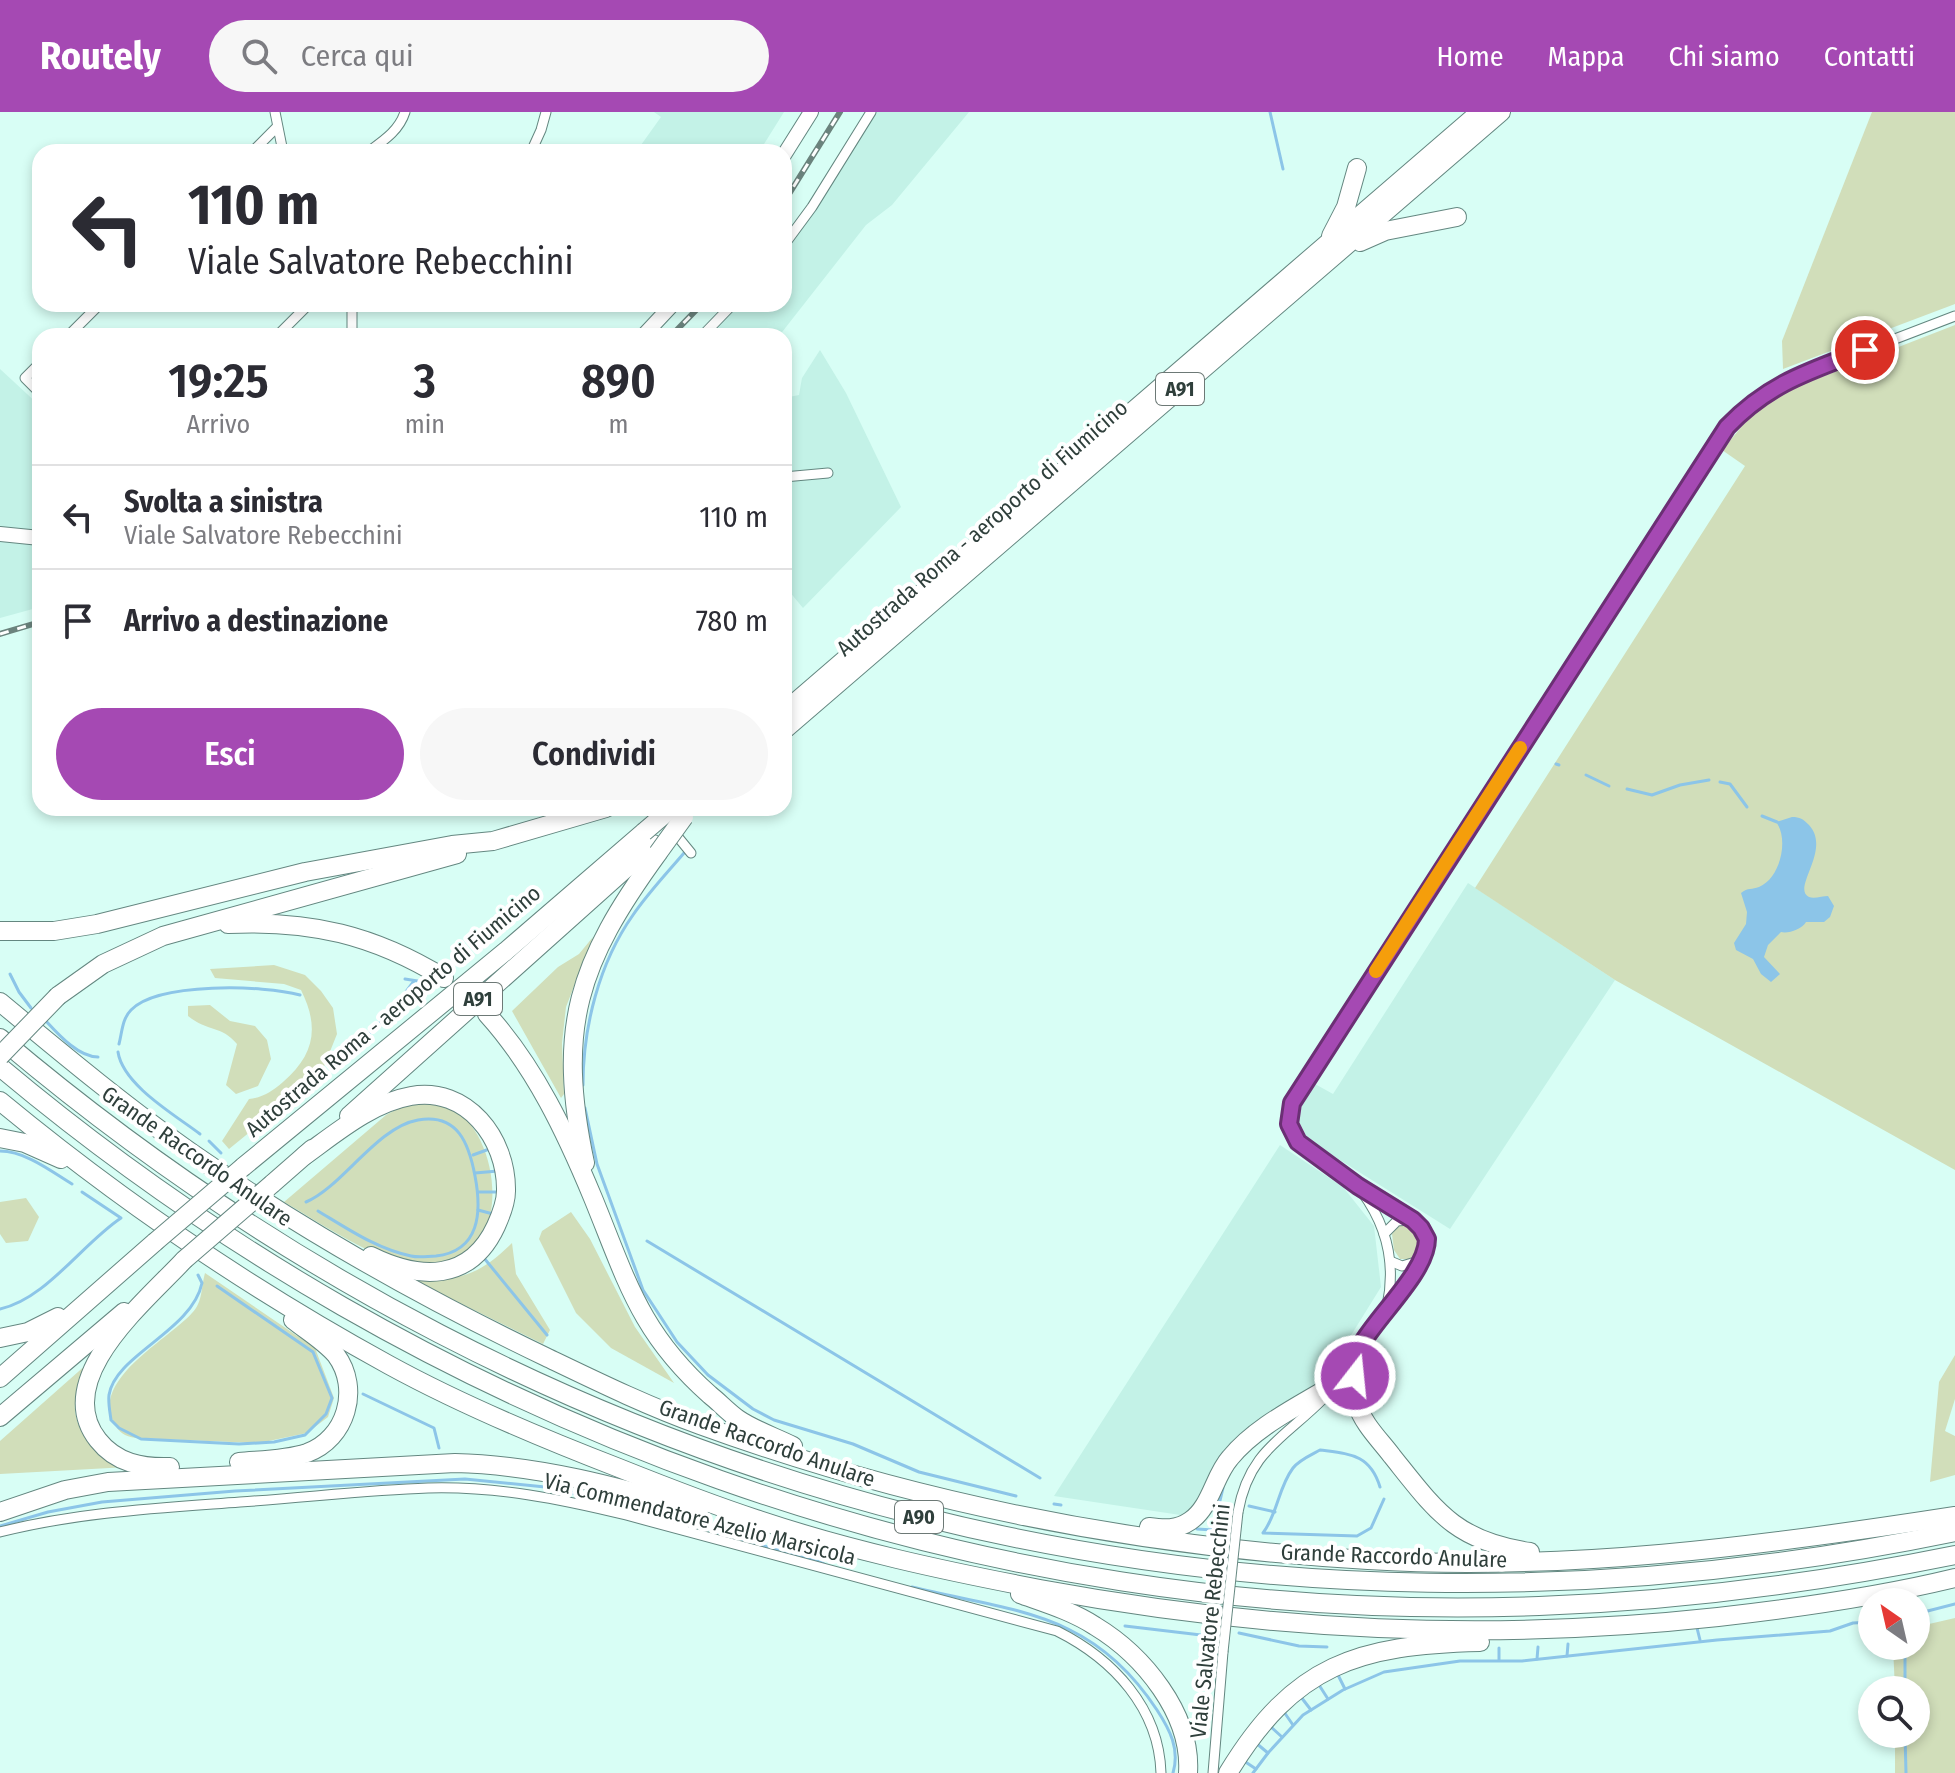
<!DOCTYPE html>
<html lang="it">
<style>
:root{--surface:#fff;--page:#f7f7f7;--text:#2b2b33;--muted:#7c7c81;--line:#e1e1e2;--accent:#a549b3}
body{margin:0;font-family:"Fira Sans Condensed",sans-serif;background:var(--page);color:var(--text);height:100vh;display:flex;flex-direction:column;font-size:30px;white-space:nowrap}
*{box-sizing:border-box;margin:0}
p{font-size:26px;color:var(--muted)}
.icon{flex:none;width:44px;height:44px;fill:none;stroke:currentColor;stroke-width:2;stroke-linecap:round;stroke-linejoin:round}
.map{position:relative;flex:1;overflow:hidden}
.side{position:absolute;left:32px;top:216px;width:760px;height:488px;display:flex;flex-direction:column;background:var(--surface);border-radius:24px;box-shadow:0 4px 12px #0003}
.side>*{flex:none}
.top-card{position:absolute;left:32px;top:32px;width:760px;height:168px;border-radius:24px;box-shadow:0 4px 12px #0003;background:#fff;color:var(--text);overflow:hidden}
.needle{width:52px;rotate:326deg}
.fabs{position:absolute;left:1858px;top:1476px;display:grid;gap:16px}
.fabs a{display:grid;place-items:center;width:72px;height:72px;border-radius:50%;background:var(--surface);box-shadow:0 4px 12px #0003;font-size:40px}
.pin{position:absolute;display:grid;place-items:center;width:68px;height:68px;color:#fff;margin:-34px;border:4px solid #fff;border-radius:50%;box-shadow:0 2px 8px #0007}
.me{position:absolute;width:88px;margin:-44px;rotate:16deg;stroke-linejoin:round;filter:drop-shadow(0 0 6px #0008)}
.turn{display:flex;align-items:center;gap:28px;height:168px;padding:0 24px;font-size:36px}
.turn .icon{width:104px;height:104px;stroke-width:2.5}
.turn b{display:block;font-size:56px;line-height:68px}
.eta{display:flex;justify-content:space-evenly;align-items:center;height:136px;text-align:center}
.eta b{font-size:48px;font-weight:600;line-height:56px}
.button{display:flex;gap:16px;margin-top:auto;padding:16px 24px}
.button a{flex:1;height:92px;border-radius:48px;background:var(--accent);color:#fff;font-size:32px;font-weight:600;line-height:92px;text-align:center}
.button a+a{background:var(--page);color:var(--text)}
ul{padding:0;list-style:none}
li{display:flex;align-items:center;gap:24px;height:104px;padding:0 24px;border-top:2px solid var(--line)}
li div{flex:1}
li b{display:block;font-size:30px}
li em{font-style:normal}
header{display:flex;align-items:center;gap:48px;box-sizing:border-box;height:112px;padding:0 40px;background:var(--accent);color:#fff}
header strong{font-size:38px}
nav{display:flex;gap:44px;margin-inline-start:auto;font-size:28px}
.search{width:560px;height:72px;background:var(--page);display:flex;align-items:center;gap:20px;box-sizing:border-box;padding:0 28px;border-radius:44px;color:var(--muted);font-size:30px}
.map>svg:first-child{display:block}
.built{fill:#c3f2e7}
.green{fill:#d1deba}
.water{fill:#8cc5e8}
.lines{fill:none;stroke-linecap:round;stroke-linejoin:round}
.stream{stroke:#8cc5e8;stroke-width:3}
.minor-casing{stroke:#648780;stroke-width:11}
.secondary-casing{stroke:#648780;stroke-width:16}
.motorway-casing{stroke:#648780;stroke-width:20}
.minor{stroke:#fff;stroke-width:9}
.secondary{stroke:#fff;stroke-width:14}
.motorway{stroke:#fff;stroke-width:18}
.rail-casing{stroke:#6b837d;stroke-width:6}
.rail{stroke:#fff;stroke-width:3;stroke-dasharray:9;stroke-linecap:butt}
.minor-bridge-casing{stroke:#648780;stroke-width:11;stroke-linecap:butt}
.motorway-bridge-casing{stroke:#648780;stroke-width:20;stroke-linecap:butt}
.minor-bridge{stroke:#fff;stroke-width:9}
.motorway-bridge{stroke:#fff;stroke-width:18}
.route-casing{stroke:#6b2f74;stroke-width:20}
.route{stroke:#a549b3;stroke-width:14}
.slow{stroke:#f59e0b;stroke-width:14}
.labels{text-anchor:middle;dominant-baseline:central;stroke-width:8;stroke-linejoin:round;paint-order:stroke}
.shield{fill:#fff;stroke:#6d7976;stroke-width:2}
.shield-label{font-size:20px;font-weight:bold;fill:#2f3f3b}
.street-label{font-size:22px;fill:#2f3f3b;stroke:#fff}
</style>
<header>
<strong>Routely</strong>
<div class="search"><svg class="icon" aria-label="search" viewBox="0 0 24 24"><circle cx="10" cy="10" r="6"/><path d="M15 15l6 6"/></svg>Cerca qui</div>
<nav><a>Home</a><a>Mappa</a><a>Chi siamo</a><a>Contatti</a></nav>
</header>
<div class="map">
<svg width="1955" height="1661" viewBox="0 0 1955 1661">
<rect width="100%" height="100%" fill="#d8fef5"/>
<g class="built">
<polygon points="654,0 784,0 759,40 636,40 661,5"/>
<polygon points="875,0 969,0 892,93 866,113 779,224 706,224 736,192 784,192 784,140 815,98"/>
<polygon points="820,238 846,281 901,395 803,496 784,473 784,286 799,283 802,266"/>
<polygon points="0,257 40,294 40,495 0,506"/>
<polygon points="1468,771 1615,868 1450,1117 1308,1028 1298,1008 1302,994 1315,972 1333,982"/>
<polygon points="1280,1033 1343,1075 1374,1114 1381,1175 1327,1262 1222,1343 1187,1404 1054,1384"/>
</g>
<g class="green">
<polygon points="1872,0 1955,0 1955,192 1783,257 1782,229"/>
<polygon points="1955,213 1955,1058 1615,868 1475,776 1745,354 1722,338 1749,306 1783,280"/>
<polygon points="593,825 566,895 562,931 564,982 561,986 512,899 558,855 579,842"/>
<path d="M274,853L305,863L321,879L333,896L337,922L321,962L229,1037L222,1029L249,987C264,985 271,980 283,970C314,943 320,916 301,878L284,872L215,866L210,857Z"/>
<path d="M210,893L230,909L255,914L267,928L271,947L258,974L236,982L226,973L237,932C221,913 208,920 188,904V894Z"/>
<path d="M425,989C433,990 443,990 449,994C497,1018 512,1121 459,1147C454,1149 446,1149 441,1150C433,1152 424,1155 416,1154C377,1150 319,1110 284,1090L386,1003L401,995Z"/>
<polygon points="26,1086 39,1105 28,1129 6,1131 0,1122 0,1090"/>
<polygon points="571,1100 590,1127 635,1215 674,1271 611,1236 576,1201 539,1127 542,1119"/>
<polygon points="1400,1112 1411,1114 1418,1121 1420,1139 1411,1147 1400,1147 1394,1138 1392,1122"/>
<path d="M512,1131L516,1162L550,1218L543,1232L409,1166C458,1169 476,1166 512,1131Z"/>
<path d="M205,1161L315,1236L334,1286L328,1305L307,1321L259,1331L136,1326C124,1324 119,1321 113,1309C93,1266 169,1227 192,1201C203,1190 201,1175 205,1161Z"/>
<polygon points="1955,1243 1955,1287 1945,1319 1955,1324 1955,1363 1930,1370 1939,1270"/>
<path d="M87,1252C83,1263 76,1277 75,1289C72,1325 102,1339 128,1355L0,1362V1329Z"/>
<polygon points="1955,1506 1955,1661 1895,1661 1895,1622 1916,1622 1916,1578 1895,1578 1893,1534 1916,1534 1916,1515"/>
</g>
<path class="water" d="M1792,705C1800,705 1803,707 1809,713C1832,738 1791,776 1809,785C1814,787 1823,784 1828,784L1834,794L1830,805L1824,810H1806C1802,817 1788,822 1781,820L1768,833L1764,845L1780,862L1771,870L1761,862L1753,847L1736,838L1734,831L1746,812L1747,800L1741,781C1748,775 1752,778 1759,775C1781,766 1789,726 1776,710Z"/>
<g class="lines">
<g class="stream">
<polyline points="1270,0 1283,57"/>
<polyline points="1556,652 1559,653"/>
<polyline points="1586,663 1609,674"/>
<polyline points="1720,670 1730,672 1747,695"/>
<polyline points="1627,677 1652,683 1680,673 1709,668"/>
<polyline points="1762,704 1777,710"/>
<polyline points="10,862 19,880 31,896"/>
<polyline points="405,867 424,870"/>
<path d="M45,908C58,922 78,945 98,945"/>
<path d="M119,932C122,921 122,907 131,898C158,870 264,873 300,883"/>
<path d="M118,940C123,973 175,1003 200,1022"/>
<polyline points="345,945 390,901 414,869"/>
<path d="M583,973C583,915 599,851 633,803C648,781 667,761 684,741"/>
<polyline points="585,996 597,1052 643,1178 677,1230 708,1263 753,1297 774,1308 853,1332 919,1360 1016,1384"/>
<polyline points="209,1029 221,1041"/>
<path d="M0,1039C25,1039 51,1059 72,1072"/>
<polyline points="473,1043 492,1036"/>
<polyline points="475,1061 498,1059"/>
<polyline points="478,1080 498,1080"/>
<path d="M306,1090C342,1075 377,1015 418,1008C458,1001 469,1032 475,1064C482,1100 480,1139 436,1144C428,1144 420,1146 411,1144C377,1137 348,1117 318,1099"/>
<polyline points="478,1098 493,1102"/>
<polyline points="647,1129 1040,1366"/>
<polyline points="484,1146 547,1223"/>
<path d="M198,1163L202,1171C192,1219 115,1243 109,1283C108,1291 110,1300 111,1308L119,1316L141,1327L239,1332L274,1330L305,1323L326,1302L332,1286L313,1240L217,1174"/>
<path d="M0,1197C46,1187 82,1132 121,1106L82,1080"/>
<polyline points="363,1282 434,1316 439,1336"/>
<path d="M1380,1375C1370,1342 1350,1342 1320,1338C1311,1343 1299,1348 1293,1356C1278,1376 1278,1401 1263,1421L1357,1424L1371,1416L1384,1387"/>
<polyline points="1054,1392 1061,1393"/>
<polyline points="1249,1394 1275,1400"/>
<polyline points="0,1414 48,1400 102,1390 235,1379 465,1367 545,1375 614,1390 823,1451"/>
<polyline points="1197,1417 1213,1418 1223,1376"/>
<path d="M912,1475C1015,1500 1092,1499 1157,1598C1170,1618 1180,1637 1173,1661"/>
<polyline points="1916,1502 1955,1492"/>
<polyline points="1125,1514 1201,1523 1213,1520"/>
<polyline points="1697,1516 1700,1528"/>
<polyline points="1239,1521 1299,1534 1327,1535"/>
<polyline points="1905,1534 1905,1578"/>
<polyline points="1567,1544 1568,1532"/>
<polyline points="1537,1547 1538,1535"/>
<polyline points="1499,1548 1499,1536"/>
<polyline points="1338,1563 1345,1577"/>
<polyline points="1319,1573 1328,1587"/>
<polyline points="1301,1585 1311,1598"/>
<polyline points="1284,1600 1293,1613"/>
<polyline points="1270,1614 1282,1625"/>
<polyline points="1905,1622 1906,1661"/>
<polyline points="1256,1631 1268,1641"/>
<polyline points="1244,1649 1256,1657"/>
<polyline points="1253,1661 1268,1641 1303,1603 1343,1578 1384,1560 1460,1549 1522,1549 1717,1528 1830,1519 1853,1511 1872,1510"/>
</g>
<defs>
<g id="minor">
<polyline points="275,0 283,40"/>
<polyline points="252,40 276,16"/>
<path d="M368,40C383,29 399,19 405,0"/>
<polyline points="531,40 541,18 546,0"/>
<polyline points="784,133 812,95 871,0"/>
<polyline points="68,224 100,192"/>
<polyline points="277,224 309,192"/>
<polyline points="352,224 352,192"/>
<polyline points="702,224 733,192"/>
<polyline points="40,251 25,266 40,281"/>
<polyline points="784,365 828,361"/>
<polyline points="673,719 691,741"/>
<path d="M1362,1080C1387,1114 1396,1152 1387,1194"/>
<polyline points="1384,1122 1397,1109 1410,1108"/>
<polyline points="1390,1149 1402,1154 1422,1148"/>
<polyline points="1334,1273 1387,1195 1420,1154 1427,1127 1413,1108 1358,1074 1298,1030 1289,1012 1289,999 1294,987 1727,315 1765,281 1788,268 1955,204"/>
<path d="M1238,1400C1249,1338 1285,1326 1325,1285"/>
<path d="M0,1420C79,1400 160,1396 240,1390C303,1386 366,1378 428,1376C495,1374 561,1387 626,1403L1057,1519C1113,1547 1159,1596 1161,1661"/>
<polyline points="1213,1661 1223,1540"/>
</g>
<g id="secondary">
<polyline points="784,43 811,0"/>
<polyline points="643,224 673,192"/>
<polyline points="0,422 40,426"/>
</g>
<g id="motorway">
<polyline points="1331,124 1346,95 1357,56"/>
<polyline points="1360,130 1385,119 1457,105"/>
<polyline points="784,600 1480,0"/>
<polyline points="784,618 1501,0"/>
<path d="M228,812C310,808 374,823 444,866"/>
<polyline points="0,819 54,819 97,812 305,760 452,733 493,729 606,696"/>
<polyline points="58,884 103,852 163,824 457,742"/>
<path d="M0,890C65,944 130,998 199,1046C309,1122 425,1187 546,1245C596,1269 647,1294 700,1313C914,1391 1140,1435 1368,1448C1564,1460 1762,1434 1955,1404"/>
<path d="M487,902C535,955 566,1021 593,1086C627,1169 640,1221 710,1283C719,1290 728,1300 738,1307C754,1318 775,1325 793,1334"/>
<path d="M0,926C554,1395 1245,1567 1955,1420"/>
<path d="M0,955C430,1316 976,1515 1539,1494C1679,1489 1817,1471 1955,1443"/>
<path d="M0,989C121,1089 252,1178 389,1253C462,1293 541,1326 619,1356C664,1374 710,1392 756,1407C848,1438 945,1459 1040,1477C1268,1519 1488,1530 1718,1505C1798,1496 1877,1485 1955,1466"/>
<polyline points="349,1004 653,732"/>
<polyline points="0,1026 25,1031 61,1047"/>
<path d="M304,1044C336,1021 371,991 411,984C466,974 507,1026 506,1079C506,1091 501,1103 496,1114C470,1170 420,1168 371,1144"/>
<path d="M585,1051C556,915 578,851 658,741"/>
<polyline points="243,1055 506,839 644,720"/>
<polyline points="272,1072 312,1037"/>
<polyline points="0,1226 28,1220 58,1205"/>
<path d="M1359,1237C1357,1255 1352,1274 1357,1292C1363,1312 1380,1328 1392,1344C1436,1399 1455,1429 1530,1440"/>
<polyline points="0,1266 155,1130"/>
<polyline points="0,1305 124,1200"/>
<path d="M239,1350C261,1348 286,1348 307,1341C346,1327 361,1277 336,1243C324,1229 307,1219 293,1208"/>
<path d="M170,1355C142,1356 116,1351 98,1328C50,1267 145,1190 184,1148"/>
<path d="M0,1400L65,1378L108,1370L455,1351C539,1353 618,1375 699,1398"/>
<path d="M1149,1415C1164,1417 1177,1418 1190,1409C1211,1395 1214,1364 1230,1346C1257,1313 1301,1293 1336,1271"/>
<path d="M1020,1482C1045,1491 1072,1499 1095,1514C1143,1543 1192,1602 1188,1661"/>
<path d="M1228,1661C1294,1552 1358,1533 1480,1530"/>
</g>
</defs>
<use href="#minor" class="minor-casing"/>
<use href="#secondary" class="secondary-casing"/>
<use href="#motorway" class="motorway-casing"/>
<use href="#minor" class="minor"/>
<use href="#secondary" class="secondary"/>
<use href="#motorway" class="motorway"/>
<defs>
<g id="rail">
<polyline points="784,90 840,0"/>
<polyline points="671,224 702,192"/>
<polyline points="0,522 40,510"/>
</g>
</defs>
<use href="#rail" class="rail-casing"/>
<use href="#rail" class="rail"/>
<defs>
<polyline id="minor-bridge" points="1223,1540 1238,1400"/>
<g id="motorway-bridge">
<polyline points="644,720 672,696"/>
<polyline points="658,741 684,705"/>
<polyline points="0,944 58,884"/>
<polyline points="155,1130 243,1055"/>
<polyline points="184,1148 272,1072"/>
</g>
</defs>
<use href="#minor-bridge" class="minor-bridge-casing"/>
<use href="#motorway-bridge" class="motorway-bridge-casing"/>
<use href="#minor-bridge" class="minor-bridge"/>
<use href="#motorway-bridge" class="motorway-bridge"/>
</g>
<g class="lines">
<defs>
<path id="route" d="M1355,1264C1357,1254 1357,1242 1361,1233C1378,1203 1427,1159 1427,1127L1421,1116L1413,1108L1358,1074L1298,1030L1289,1012L1292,991L1727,315C1769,271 1810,259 1865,238"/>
</defs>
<use href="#route" class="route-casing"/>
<use href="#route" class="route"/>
<polyline class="slow" points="1376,859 1520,636"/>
</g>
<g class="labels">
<g class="shield">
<rect x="1156" y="261" width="48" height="32" rx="6"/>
<rect x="454" y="871" width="48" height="32" rx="6"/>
<rect x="895" y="1389" width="48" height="32" rx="6"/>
</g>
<g class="shield-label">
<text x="1180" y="277">A91</text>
<text x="478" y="887">A91</text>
<text x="919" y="1405">A90</text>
</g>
<g class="street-label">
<text transform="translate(982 416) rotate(-41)">Autostrada Roma - aeroporto di Fiumicino</text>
<text transform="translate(393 899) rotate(-40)">Autostrada Roma - aeroporto di Fiumicino</text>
<text transform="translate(197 1044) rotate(35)">Grande Raccordo Anulare</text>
<text transform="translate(767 1331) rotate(19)">Grande Raccordo Anulare</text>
<text transform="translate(700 1407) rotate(14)">Via Commendatore Azelio Marsicola</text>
<text transform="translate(1394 1444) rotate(2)">Grande Raccordo Anulare</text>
<text transform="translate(1210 1509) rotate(-84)">Viale Salvatore Rebecchini</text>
</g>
</g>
</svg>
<div class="fabs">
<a><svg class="needle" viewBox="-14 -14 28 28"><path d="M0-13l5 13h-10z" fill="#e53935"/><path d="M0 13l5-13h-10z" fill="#7c7c81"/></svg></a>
<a><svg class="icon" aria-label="search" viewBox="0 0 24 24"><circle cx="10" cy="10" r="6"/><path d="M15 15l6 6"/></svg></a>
</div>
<div class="pin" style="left:1865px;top:238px;background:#d93025"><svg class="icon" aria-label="arrive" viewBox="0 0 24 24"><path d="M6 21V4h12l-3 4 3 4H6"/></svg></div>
<svg class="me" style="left:1355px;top:1264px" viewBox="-20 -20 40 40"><circle r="17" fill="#a549b3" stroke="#fff" stroke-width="3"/><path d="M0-11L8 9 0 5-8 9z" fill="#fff"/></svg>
<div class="top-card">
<div class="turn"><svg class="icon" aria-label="left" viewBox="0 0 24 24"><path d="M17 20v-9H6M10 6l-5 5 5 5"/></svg><div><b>110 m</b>Viale Salvatore Rebecchini</div></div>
</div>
<section class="side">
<div class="eta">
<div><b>19:25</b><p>Arrivo</p></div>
<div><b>3</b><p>min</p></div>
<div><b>890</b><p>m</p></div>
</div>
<ul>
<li><svg class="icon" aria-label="left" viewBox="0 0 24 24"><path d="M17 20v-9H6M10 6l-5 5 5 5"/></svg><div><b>Svolta a sinistra</b><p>Viale Salvatore Rebecchini</p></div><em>110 m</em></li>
<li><svg class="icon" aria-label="arrive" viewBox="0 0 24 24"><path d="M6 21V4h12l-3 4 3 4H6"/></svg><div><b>Arrivo a destinazione</b></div><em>780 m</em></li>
</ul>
<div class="button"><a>Esci</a><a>Condividi</a></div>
</section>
</div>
